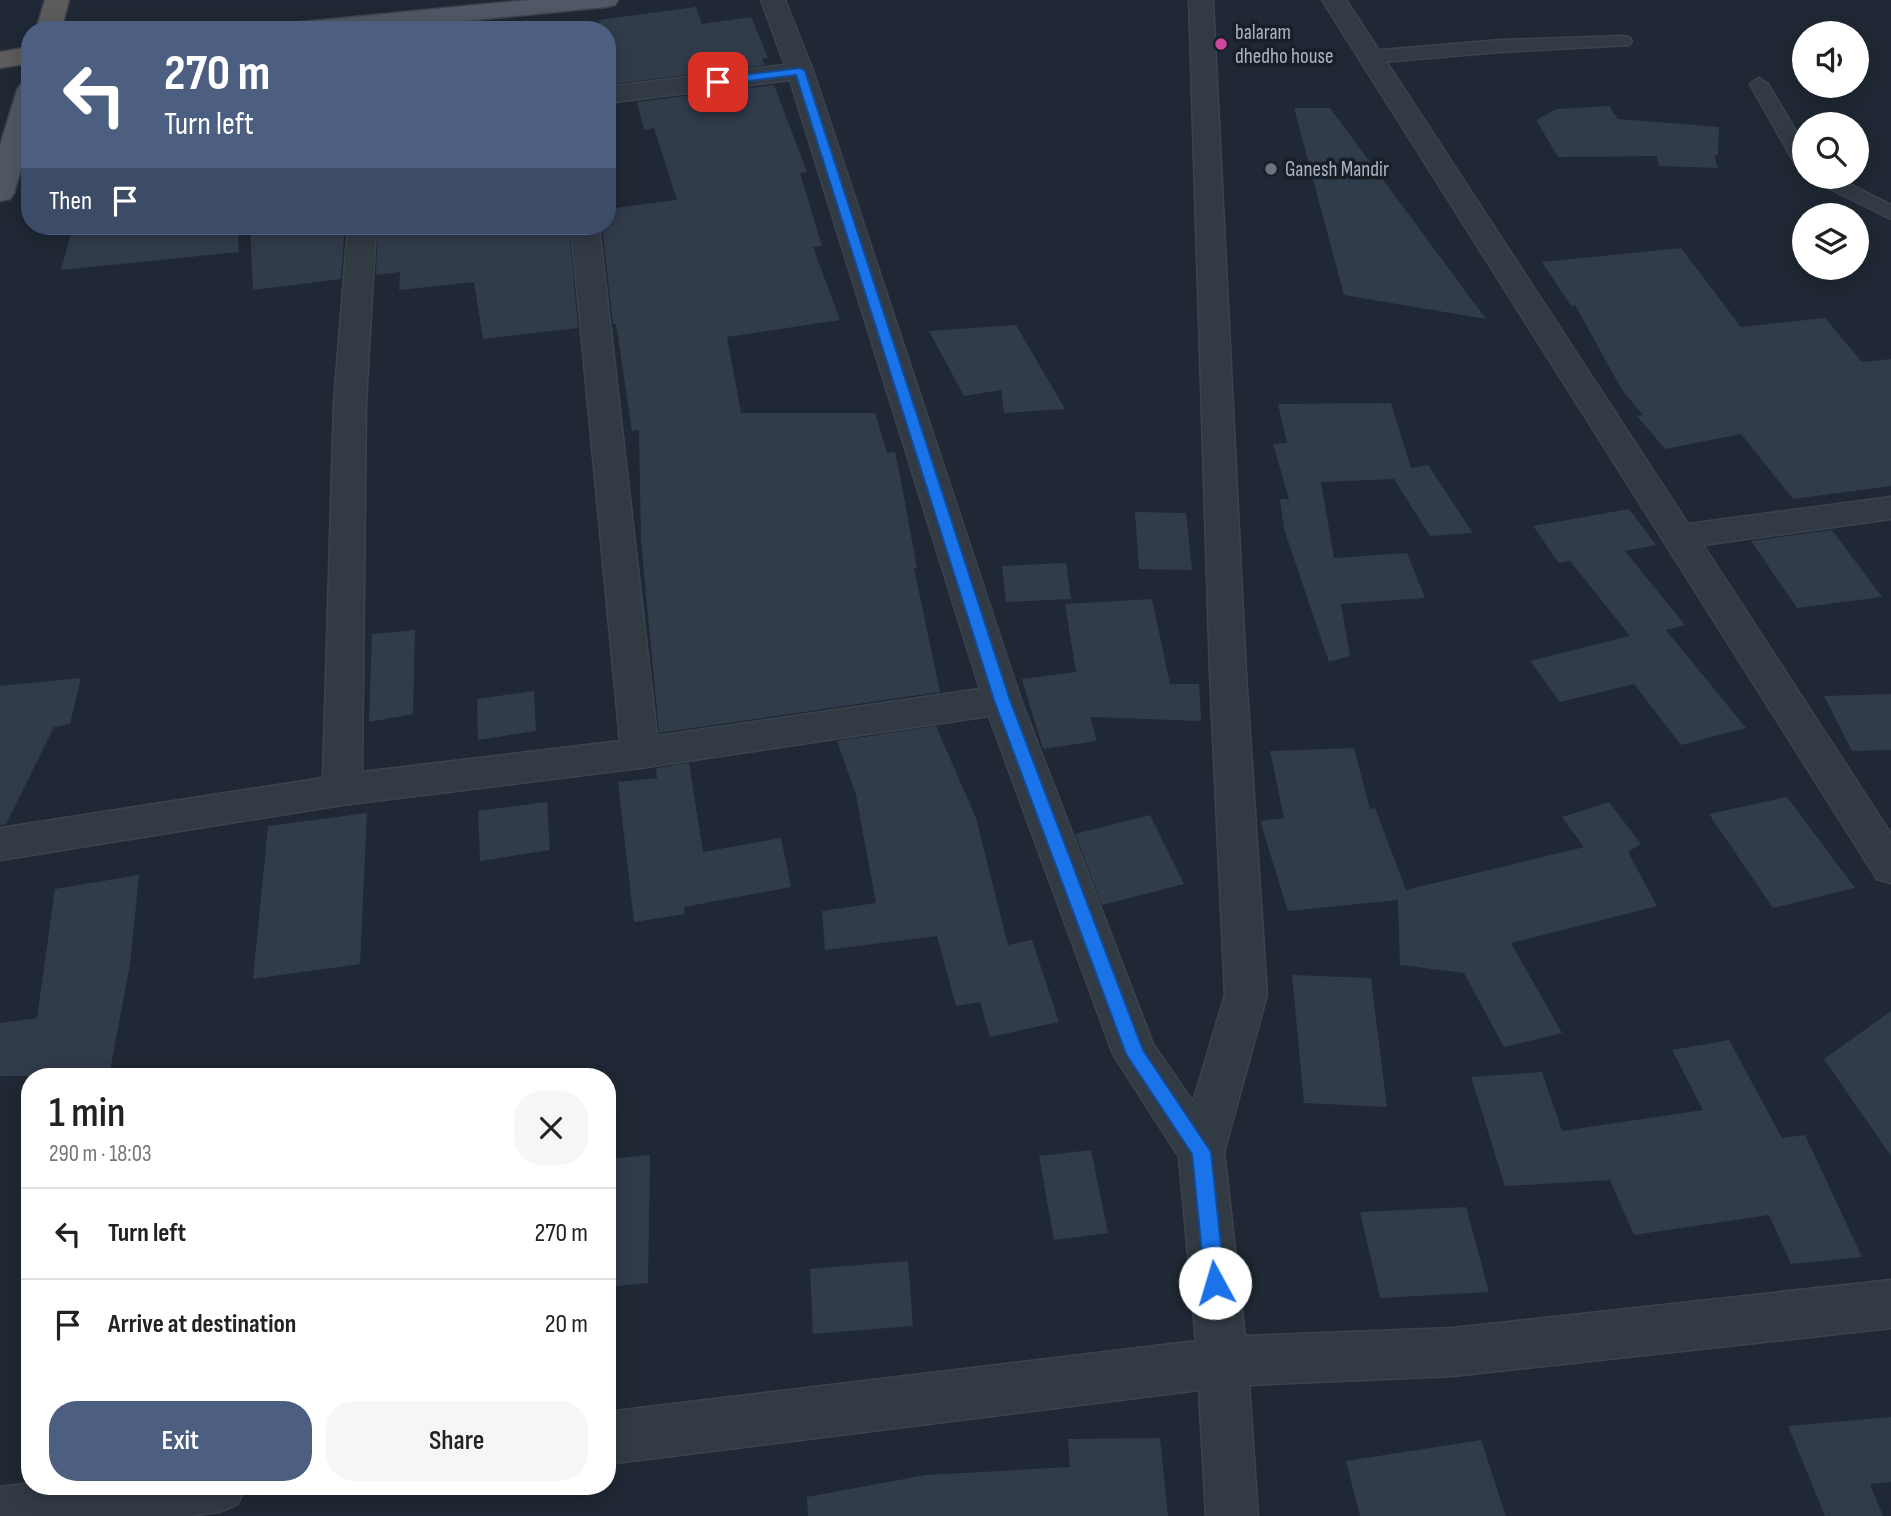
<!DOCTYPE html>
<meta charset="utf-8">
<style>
:root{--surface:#fff;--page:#f6f6f6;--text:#222;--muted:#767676;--line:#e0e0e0;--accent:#4c5f80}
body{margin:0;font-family:"Sofia Sans Condensed",sans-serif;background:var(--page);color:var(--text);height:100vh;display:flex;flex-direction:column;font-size:26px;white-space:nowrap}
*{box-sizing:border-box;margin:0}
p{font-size:23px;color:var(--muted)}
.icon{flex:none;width:38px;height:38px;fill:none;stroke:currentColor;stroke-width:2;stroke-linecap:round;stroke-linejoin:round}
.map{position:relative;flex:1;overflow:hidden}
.drawer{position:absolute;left:21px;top:1068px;width:595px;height:427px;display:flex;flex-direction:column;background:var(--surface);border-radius:28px;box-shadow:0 4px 18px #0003}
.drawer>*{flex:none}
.top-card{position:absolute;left:21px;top:21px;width:595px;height:214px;border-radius:28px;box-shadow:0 4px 18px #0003;background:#4c5f80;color:#fff;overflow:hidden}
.buttons{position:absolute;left:1792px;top:21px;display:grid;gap:14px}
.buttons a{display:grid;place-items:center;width:77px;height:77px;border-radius:50%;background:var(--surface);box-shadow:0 4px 18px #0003;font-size:35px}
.pin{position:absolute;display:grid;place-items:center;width:60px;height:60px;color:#fff;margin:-30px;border-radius:14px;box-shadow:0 4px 10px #0006}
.me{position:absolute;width:77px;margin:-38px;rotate:354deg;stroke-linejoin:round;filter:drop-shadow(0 0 5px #0008)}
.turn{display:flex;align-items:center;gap:24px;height:147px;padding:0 28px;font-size:32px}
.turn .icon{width:91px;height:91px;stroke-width:2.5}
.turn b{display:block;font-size:49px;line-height:60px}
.then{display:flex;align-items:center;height:66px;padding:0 28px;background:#0003;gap:14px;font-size:26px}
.round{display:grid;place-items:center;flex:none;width:74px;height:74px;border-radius:28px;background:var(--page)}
.headline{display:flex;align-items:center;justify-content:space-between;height:119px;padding:0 28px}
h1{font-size:42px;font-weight:600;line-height:52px}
.primary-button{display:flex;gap:14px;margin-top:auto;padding:14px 28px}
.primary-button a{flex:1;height:80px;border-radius:28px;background:var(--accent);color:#fff;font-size:28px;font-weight:600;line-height:80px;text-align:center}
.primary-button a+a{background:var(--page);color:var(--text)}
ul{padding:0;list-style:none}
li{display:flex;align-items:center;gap:21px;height:91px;padding:0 28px;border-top:2px solid var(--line)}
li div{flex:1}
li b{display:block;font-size:26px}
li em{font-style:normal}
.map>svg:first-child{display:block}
.building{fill:#313c4b}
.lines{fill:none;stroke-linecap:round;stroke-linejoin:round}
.service-casing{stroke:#3c434e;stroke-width:3}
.minor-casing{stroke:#3c434e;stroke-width:3}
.primary-casing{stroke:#3c434e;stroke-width:3}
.trunk-casing{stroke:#3d444f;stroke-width:3}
.service{fill:#323a44;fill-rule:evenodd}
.minor{fill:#323a44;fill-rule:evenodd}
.primary{fill:#505865;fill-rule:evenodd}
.trunk{fill:#5d5c5a;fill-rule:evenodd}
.route{fill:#1a73e8;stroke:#114b97;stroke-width:2}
.hotel-dot{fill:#d1479c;stroke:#181f29;stroke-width:2.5}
.worship-dot{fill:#6b7280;stroke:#181f29;stroke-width:2.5}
.labels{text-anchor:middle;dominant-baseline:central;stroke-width:7;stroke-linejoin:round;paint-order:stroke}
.far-poi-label{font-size:21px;fill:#acb4c2;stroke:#181f29;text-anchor:start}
</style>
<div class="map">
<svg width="1891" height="1516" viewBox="0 0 1891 1516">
<rect width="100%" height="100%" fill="#1f2834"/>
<g class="building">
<polygon points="696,7 702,24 751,17 768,58 762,59 765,65 614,84 607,56 607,30 601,30 599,20"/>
<polygon points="774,85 807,172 800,173 822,246 813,247 840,320 727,337 741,413 875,413 887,453 895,452 900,476 917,568 914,568 940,692 659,733 641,541 639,430 632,431 616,324 613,324 602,226 607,226 607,209 677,200 654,128 644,130 637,102"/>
<polygon points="1609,106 1618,119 1719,127 1718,155 1714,155 1718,168 1659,166 1657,156 1558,157 1536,120 1557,109"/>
<polygon points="1294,108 1330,108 1486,319 1344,295"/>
<polygon points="73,226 238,226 239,252 61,270"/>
<polygon points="250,226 345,226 341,279 253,290"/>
<polygon points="378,226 569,226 578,328 483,339 474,282 399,290 400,272 376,275"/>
<polygon points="1681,248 1741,327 1825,318 1862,362 1891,359 1891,486 1793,499 1741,434 1665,449 1637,416 1643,415 1622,390 1575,305 1571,306 1542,262"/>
<polygon points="1016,325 1065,409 1004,413 1001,390 964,396 929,331"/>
<polygon points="1391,403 1411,468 1428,465 1473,533 1430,536 1394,479 1321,482 1334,558 1407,553 1425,598 1341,604 1350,656 1329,662 1284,529 1280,499 1289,499 1273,444 1287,443 1278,404"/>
<polygon points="1629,509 1656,545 1625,551 1685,625 1666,630 1746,728 1681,745 1634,684 1560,702 1530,661 1630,636 1570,561 1559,563 1533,526"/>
<polygon points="1135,512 1186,513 1192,570 1139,569"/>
<polygon points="1832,530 1882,597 1797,608 1751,541"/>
<polygon points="1066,563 1071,599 1006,602 1002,566"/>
<polygon points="1152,599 1170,684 1199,684 1201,721 1090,717 1097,741 1043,749 1022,679 1076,672 1065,604"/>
<polygon points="415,630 413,714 369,722 372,634"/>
<polygon points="81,678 70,724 54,727 6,824 0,825 0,686"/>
<polygon points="534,691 536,731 478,740 477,699"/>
<polygon points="1891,694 1891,750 1852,751 1824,696"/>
<polygon points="936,726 976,818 1008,945 1032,940 1059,1022 990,1037 980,1002 956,1006 937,936 825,950 822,911 876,903 856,795 837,741"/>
<polygon points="1354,748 1370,809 1375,808 1406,890 1584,847 1562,817 1609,802 1641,844 1628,852 1657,906 1511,943 1562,1033 1504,1047 1464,973 1400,965 1398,900 1288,911 1260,821 1284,818 1270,751"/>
<polygon points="689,763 703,852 781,838 791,887 684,907 685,914 634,922 618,782 657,778 656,768"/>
<polygon points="1787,797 1855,888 1773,908 1709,814"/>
<polygon points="547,802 550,850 480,861 478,811"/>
<polygon points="367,813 360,964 253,979 268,826"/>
<polygon points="1150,815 1184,884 1102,905 1075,834"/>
<polygon points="139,875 130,964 109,1076 0,1076 0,1023 37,1018 55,889"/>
<polygon points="1292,975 1371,978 1387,1107 1304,1103"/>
<polygon points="1891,1011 1891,1156 1824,1059"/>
<polygon points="1729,1040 1782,1138 1805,1135 1862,1257 1791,1264 1769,1215 1634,1235 1610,1180 1505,1186 1471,1077 1542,1072 1562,1131 1703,1110 1672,1050"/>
<polygon points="1091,1150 1108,1233 1054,1240 1039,1156"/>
<polygon points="650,1155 648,1283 607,1287 607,1159"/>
<polygon points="1466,1207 1489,1292 1380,1298 1360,1212"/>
<polygon points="908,1261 913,1326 813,1334 810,1269"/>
<polygon points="1891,1417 1891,1482 1870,1484 1883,1516 1825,1516 1788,1426"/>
<polygon points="1160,1438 1168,1516 808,1516 807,1497 926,1475 1070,1467 1068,1439"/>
<polygon points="1481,1440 1506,1516 1360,1516 1346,1461"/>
</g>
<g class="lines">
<defs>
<g id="service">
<polygon points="1623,36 1629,37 1632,41 1629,45 1500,52 1370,63 1361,57 1370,51 1500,40"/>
<polygon points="1759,78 1768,84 1804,145 1804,168 1797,166 1794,162 1750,84"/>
<polygon points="1811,177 1836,177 1891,205 1891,219 1814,181"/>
</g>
<g id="minor">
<polygon points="761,0 785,0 813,71 1021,700 1153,1044 1193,1102 1225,995 1210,674 1189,0 1213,0 1246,674 1267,995 1224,1152 1245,1336 1453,1328 1891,1280 1891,1328 1453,1376 1249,1385 1258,1516 1206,1516 1199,1390 607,1464 607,1412 1196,1341 1179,1157 1113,1054 989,716 640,768 342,805 0,860 0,828 323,778 334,403 348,226 376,226 366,403 362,772 620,741 571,226 599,226 657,736 980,689 790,80 607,103 607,87 785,65"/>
<polygon points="1322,0 1346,0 1688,524 1891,497 1891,519 1703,545 1891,834 1891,883 1877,879"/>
<polygon points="30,1483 30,1486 246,1486 238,1504 220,1512 188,1516 0,1516 0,1487"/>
</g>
<g id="primary">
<polygon points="529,0 618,0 615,5 606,7 372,30 280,30 283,25 292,23"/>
<polygon points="30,82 30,137 14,193 10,199 0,201 0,146 17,90 21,84"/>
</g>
<g id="trunk">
<polygon points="45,0 69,0 61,30 36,30"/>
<polygon points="30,47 30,63 0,68 0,52"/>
</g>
</defs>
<use href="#service" class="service-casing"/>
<use href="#minor" class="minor-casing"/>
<use href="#primary" class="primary-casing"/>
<use href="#trunk" class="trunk-casing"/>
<use href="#service" class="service"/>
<use href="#minor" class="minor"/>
<use href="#primary" class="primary"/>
<use href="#trunk" class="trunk"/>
</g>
<polygon class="route" points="800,68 805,71 1010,700 1143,1050 1211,1152 1225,1283 1222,1290 1215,1293 1208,1290 1205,1283 1192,1154 1126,1054 994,700 796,75 718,85 712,82 718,78"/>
<circle class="hotel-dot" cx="1221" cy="44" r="7"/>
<circle class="worship-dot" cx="1271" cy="169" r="7"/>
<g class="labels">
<g class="far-poi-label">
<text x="1235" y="32">balaram<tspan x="1235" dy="24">dhedho house</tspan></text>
<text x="1285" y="169">Ganesh Mandir</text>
</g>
</g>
</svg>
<div class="buttons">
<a><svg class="icon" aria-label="sound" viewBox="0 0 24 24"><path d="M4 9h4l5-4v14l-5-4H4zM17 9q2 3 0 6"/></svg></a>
<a><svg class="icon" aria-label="search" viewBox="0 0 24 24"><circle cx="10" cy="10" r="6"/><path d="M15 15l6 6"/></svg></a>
<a><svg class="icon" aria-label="layers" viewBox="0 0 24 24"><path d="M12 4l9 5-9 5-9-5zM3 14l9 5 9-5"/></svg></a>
</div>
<div class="pin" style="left:718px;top:82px;background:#d93025"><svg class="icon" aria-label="arrive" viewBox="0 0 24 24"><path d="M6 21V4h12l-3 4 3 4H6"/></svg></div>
<svg class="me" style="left:1215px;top:1283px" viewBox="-20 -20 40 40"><circle r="19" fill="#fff"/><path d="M0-13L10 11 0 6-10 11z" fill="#1a73e8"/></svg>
<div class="top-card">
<div class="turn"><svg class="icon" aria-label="left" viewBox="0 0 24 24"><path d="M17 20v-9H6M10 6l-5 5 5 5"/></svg><div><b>270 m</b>Turn left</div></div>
<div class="then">Then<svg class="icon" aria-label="arrive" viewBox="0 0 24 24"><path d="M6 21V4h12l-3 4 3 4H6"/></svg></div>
</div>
<section class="drawer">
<div class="headline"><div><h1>1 min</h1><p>290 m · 18:03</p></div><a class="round"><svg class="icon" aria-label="close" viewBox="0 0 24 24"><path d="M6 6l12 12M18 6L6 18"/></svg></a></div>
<ul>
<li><svg class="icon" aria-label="left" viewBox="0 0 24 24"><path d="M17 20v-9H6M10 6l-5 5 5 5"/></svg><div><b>Turn left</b></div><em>270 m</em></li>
<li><svg class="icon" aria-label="arrive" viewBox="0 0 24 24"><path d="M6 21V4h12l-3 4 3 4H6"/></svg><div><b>Arrive at destination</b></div><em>20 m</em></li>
</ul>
<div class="primary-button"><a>Exit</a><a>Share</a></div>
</section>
</div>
